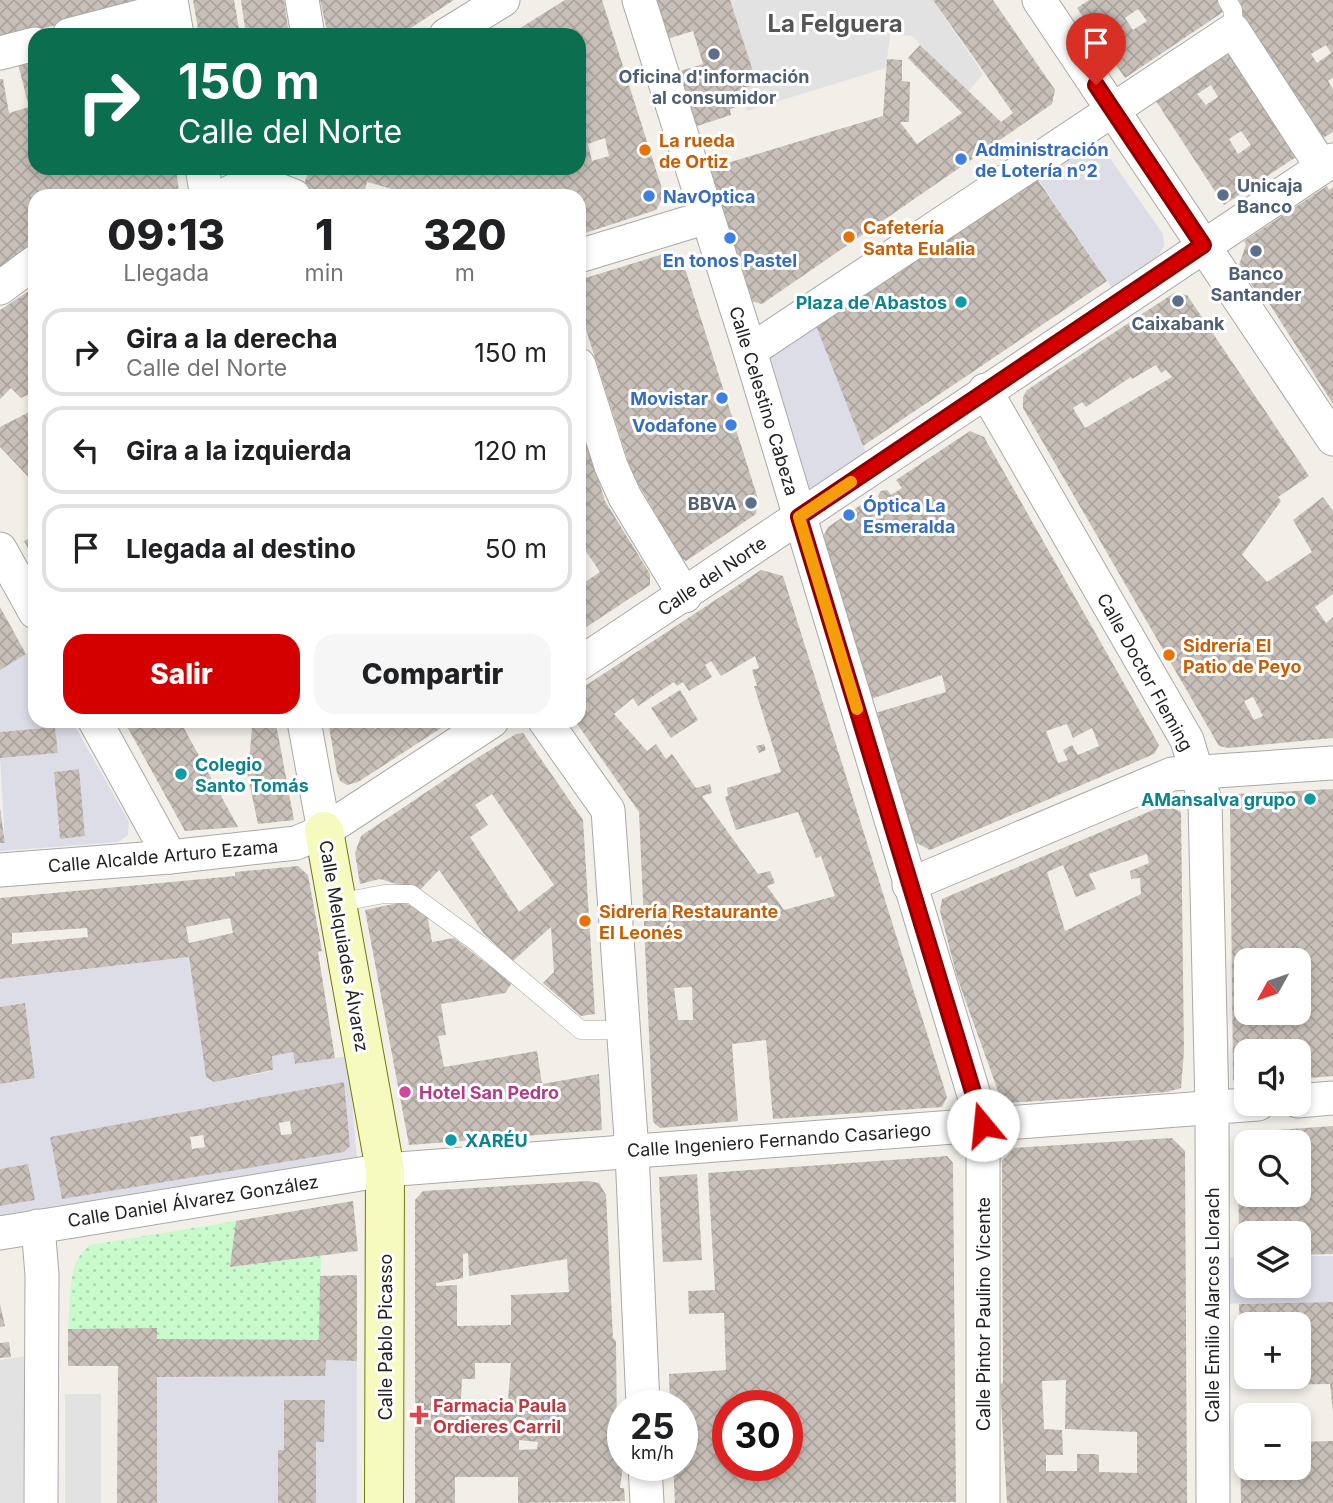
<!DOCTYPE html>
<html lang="es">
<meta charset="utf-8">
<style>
:root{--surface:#fff;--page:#f6f6f6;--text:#202124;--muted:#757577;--line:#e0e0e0;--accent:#d40000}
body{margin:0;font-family:Inter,sans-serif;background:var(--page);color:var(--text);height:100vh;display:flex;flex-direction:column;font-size:26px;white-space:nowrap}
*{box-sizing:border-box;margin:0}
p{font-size:23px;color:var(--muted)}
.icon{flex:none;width:38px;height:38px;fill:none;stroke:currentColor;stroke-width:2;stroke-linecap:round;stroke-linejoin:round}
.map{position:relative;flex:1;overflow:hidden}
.drawer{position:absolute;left:28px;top:189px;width:558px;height:539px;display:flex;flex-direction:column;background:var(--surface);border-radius:21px;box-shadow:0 4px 10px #0003}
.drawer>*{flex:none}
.hud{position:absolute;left:28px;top:28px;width:558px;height:147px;border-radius:21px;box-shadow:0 4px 10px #0003;background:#0b6e4f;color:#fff;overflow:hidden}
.needle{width:46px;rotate:230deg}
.controls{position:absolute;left:1234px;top:948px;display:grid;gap:14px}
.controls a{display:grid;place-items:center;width:77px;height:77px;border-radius:14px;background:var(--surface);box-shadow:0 4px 10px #0003;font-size:35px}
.speed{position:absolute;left:607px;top:1390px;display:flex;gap:14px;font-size:35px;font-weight:700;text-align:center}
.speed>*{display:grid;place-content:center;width:91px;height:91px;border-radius:50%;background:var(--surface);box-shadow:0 4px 10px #0003;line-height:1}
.speed small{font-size:18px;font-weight:400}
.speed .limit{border:10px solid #d22;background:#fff;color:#111}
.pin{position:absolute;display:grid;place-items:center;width:60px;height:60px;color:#fff;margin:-72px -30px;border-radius:50% 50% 50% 0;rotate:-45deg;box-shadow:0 0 7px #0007}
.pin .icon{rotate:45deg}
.me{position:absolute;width:77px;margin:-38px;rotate:343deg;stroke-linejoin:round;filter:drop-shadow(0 0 5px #0008)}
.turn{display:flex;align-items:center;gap:24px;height:147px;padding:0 35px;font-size:32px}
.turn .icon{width:91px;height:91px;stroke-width:2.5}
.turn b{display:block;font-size:49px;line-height:60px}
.eta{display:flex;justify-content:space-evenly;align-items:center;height:119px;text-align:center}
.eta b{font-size:42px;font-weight:800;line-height:49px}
.action{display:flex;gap:14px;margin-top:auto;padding:14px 35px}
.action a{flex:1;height:80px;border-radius:21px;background:var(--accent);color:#fff;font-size:28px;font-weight:800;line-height:80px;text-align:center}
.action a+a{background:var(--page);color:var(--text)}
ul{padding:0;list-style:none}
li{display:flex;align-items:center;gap:21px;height:88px;margin:0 14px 10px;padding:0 21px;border:4px solid var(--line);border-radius:21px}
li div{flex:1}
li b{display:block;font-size:26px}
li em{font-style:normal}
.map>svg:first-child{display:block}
.park{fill:url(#park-dots)}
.parking{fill:#e2e2e2}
.plaza{fill:#dddde8;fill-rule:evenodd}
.building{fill:url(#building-cross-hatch);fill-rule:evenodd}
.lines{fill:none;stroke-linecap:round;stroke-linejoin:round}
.lane-casing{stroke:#a9a9a9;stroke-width:19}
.street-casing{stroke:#a9a9a9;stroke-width:35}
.secondary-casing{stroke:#707d05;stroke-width:40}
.lane{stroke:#fff;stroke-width:18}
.street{stroke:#fff;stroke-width:33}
.secondary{stroke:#f7fabf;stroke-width:38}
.route-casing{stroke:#8a0000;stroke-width:18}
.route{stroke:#d40000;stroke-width:12}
.slow{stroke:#f59e0b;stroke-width:12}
.service-dot{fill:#5c6f8a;stroke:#fff;stroke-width:2.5}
.food-dot{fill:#e8710a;stroke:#fff;stroke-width:2.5}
.shop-dot{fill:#3f7fe0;stroke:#fff;stroke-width:2.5}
.culture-dot{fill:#0f9aa8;stroke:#fff;stroke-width:2.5}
.hotel-dot{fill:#d1479c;stroke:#fff;stroke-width:2.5}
.health-dot{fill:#e0444e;stroke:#fff;stroke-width:2.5}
.labels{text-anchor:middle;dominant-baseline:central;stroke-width:6;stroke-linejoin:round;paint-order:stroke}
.service-label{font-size:18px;font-weight:bold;fill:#4e5e75;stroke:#fff}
.food-label{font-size:18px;font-weight:bold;fill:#c56008;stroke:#fff;text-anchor:start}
.shop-label{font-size:18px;font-weight:bold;fill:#366cbe;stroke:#fff;text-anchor:start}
.culture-label{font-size:18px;font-weight:bold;fill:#0d838f;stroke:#fff;text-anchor:end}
.street-label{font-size:18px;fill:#222;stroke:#fff}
.hotel-label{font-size:18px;font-weight:bold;fill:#b23c85;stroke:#fff;text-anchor:start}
.health-label{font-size:18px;font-weight:bold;fill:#be3a42;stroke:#fff;text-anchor:start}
.district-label{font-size:24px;font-weight:bold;fill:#555;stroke:#fff}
</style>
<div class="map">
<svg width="1333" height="1503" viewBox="0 0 1333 1503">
<defs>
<pattern id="park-dots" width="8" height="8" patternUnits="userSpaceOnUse" patternTransform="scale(1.75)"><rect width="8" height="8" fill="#c8facc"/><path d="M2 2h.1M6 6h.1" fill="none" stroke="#acd6af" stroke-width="1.8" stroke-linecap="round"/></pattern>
<pattern id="building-cross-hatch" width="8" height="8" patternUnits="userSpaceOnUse" patternTransform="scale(1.75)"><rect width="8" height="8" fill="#c7bfb8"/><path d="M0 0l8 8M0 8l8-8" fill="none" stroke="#aba49e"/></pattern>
</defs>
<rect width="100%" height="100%" fill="#f2efe9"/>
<path class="park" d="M236,1221L231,1267L321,1256L319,1340L157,1339V1328L68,1329C71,1301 66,1262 90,1245Z"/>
<g class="parking">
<polygon points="730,0 933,0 983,74 968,92 912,36 890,34 886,68 747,111 740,90 744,88"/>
<polygon points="27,1356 23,1503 0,1503 0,1360"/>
<rect x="65" y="1394" width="36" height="109"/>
</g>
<g class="plaza">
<polygon points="1095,137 1163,234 1164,246 1158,256 1112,288 1032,170"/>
<polygon points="811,311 872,468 799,517 750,351"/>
<path d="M32,650L35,655V721H72L129,822L128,835L118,842L0,851V843L5,842L0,758L58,753L55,727L0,732V670ZM78,769L85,836L60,839L54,772Z"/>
<path d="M189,957L206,1077L214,1082L273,1071L271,1056L293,1052L295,1064L348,1056L357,1157L353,1160L0,1218V1206L34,1200L28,1164L0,1169V1084L35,1078L25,1003L0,1007V979ZM344,1082L350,1146L344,1152L62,1198L50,1137Z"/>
<polygon points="1299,1256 1333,1256 1333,1302 1212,1304 1212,1258 1246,1257 1246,1286 1298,1286"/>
<polygon points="326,1360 357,1361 357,1503 316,1503 316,1442 324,1441 325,1401 284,1400 284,1450 278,1450 278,1503 157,1503 157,1377 324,1376"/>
</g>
<g class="building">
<polygon points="0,0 145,0 145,3 0,39"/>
<polygon points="193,0 234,0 239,29 233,30 233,35 199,35"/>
<polygon points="241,0 284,0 289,35 246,35"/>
<polygon points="320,0 454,0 400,35 328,35"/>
<path d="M565,0H602L664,195L656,210L579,235V196H390L392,189L367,182L363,196H326L302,189L310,168H579V35H509ZM605,138L609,156L592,161L588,144Z"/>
<polygon points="652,0 730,0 757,84 740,90 745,104 730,109 731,115 691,128 674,73 703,64 693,31 664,40"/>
<polygon points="933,0 993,0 1055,90 1052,104 762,304 747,300 704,170 883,116 887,59 902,60 902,81 910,82 909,122 900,122 917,144 962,113 908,58 920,45 1001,122 1013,113"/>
<path d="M1089,0H1219L1226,10L1125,78L1077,8ZM1138,9L1147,21L1133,30L1125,18Z"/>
<path d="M1233,0H1333V78L1328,81L1333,89V132L1323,138ZM1326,45L1331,53L1317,63L1311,54Z"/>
<path d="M1231,51L1299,155L1224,205L1156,101ZM1211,85L1218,97L1206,105L1197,94ZM1241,131L1251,145L1238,154L1229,139Z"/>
<polygon points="35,56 35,168 176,168 179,191 177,196 35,196 35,249 0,270 0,79 3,79 9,113 29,107 17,60"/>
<polygon points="1035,176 1107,281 863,446 815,323"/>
<polygon points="1327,186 1329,190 1333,187 1333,404 1260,289 1256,291 1239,265 1246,245 1244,241"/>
<polygon points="670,252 683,262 758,499 756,514 686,561 681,558 632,473 579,308 579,280"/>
<polygon points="35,287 35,342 30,343 35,352 35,391 21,398 11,388 0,399 0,310"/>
<path d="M1174,293L1187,295L1309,476L1278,497L1281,501L1242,555L1267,582L1312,552L1293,520L1323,497L1333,511V594L1315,607L1326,623L1333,617V738L1229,748L1219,746L1023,408V397L1027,390ZM1156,365L1161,373L1166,370L1172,377L1085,428L1073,408L1082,402L1086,407L1131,377L1132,379ZM1253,697L1263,716L1254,720L1244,701Z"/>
<polygon points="35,409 35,484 0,447 0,427"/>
<polygon points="580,419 605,501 650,574 650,585 579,632 579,586 600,572 579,541"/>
<path d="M970,431L984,437L1159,745L1154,754L930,850L915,842L875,713L946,692L942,675L871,699L823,537L828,527L865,502L870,509L881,502L878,496L881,491L887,490L891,495L902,488L896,480ZM1067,724L1073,738L1092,728L1099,746L1078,755L1072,745L1063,750L1068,760L1058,763L1046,731Z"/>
<polygon points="35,535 35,561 24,541"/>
<path d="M761,570L783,576L947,1097L942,1107L773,1119L766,1040L732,1044L738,1121L660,1128L653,1122L639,812L575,721H579V690ZM755,656L759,668L752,670L757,686H754L781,772L727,788L728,796L725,797L736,830L798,812L816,858L821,856L835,896L784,910L767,886L775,883L770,871L758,874L702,796L712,793L710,784L696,788L672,754L666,759L656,744L647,751L614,714L633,698L638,706L674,682L677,686L683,682L689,691L712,677L705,665L711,661L721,676ZM692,987L693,1020H678L674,988Z"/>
<polygon points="0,607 26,654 0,670"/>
<polygon points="680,690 698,720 671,738 651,708"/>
<polygon points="124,721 180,721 238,827 185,831"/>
<polygon points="328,721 370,721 375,729 382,725 379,721 452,721 358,782 347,785 340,781 337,773"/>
<polygon points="276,724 294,820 258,824 245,763 249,762 252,728"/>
<polygon points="55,727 58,753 0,758 0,732"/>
<path d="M523,733L583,820L595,1014L581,1016L543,983L554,972L551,927L513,961L484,934L439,870L419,891L380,879L360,884L355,853L361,836L477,758L516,734ZM492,794L554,885L519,912L470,837L488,825L475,805Z"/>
<polygon points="764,744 766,750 759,753 756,746"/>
<polygon points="79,769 85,836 60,839 54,772"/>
<path d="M1333,789V1076L1298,1079V1052H1246V1083L1239,1084L1233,1080L1230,800L1236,794ZM1246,961H1298V1013H1246Z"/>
<path d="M1165,805L1181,812L1184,1051L1181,1088L1167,1092L1009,1103L998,1091L957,977L940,911L942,899ZM1147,854L1149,863L1130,871L1131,879L1140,878L1141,894L1065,931L1047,872L1063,865L1076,897L1096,889L1089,874Z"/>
<polygon points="0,808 5,843 0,843"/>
<path d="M298,866L308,875L322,951L318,952L335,1058L295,1064L293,1052L272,1056L273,1070L214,1082L206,1077L189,957L0,979V898L235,876V872ZM230,918L233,933L189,943L186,927ZM87,928L88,937L12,944V933Z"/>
<polygon points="403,902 427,914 432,942 454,938 512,983 505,993 441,1004 446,1035 438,1036 444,1067 537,1051 542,1084 599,1074 602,1130 409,1145 365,910"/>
<polygon points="25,1003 35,1078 0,1084 0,1007"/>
<path d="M344,1082L350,1146L344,1152L62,1199L50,1137ZM290,1121L292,1134L281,1135L279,1123ZM203,1135L205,1147L192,1149L190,1137Z"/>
<path d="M1333,1126V1254L1298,1255V1234H1246V1256H1243L1239,1251L1238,1136L1250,1132ZM1246,1143H1298V1195H1246Z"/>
<path d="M1172,1138L1185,1151L1187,1503H1007L1000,1384L1003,1383L1002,1161L1014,1148ZM1066,1380L1065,1429L1137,1432V1473L1099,1472V1455L1094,1454H1077V1471H1046V1455H1063L1062,1430L1044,1429L1042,1381Z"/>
<path d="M947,1156L953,1163L956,1502L675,1503L673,1465H682V1405H670L669,1374L726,1370L724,1313L689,1314L688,1291L715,1290L708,1173ZM728,1405H788V1465H728Z"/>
<polygon points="28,1164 35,1200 0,1206 0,1169"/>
<polygon points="697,1174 702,1260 663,1262 659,1177"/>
<path d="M588,1181L599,1183L606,1195L613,1338L616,1341L617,1437L618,1445H622L623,1466L620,1488H624L625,1501L518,1503V1477H455V1503H415V1200L423,1191ZM468,1253L469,1276L567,1259L569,1292L511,1295V1325L457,1326V1285L436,1286V1283L463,1278V1254ZM475,1363H511L508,1400H461L462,1379H475ZM519,1440L538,1442L537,1449L519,1450Z"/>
<polygon points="353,1201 358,1251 230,1267 236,1221"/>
<polygon points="357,1275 357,1361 326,1360 325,1376 157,1377 157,1503 117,1503 118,1366 68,1366 68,1329 157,1328 157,1339 319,1340 320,1276"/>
<path d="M1333,1302V1412L1330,1384L1241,1385L1239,1304ZM1246,1325H1298V1377H1246Z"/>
<polygon points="0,1304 5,1326 0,1327"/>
<polygon points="9,1342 11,1357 0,1358 0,1343"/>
<polygon points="284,1400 325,1400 324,1442 316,1442 316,1503 278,1503 278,1450 284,1450"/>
<polygon points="1333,1441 1333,1503 1241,1503 1240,1443 1246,1443 1246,1468 1298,1468 1298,1442"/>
</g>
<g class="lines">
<defs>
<g id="lane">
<polyline points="1227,0 1233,10 1233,30"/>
<polyline points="337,903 384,894 411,894 479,944 581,1030 623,1030"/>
</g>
<g id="street">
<polyline points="171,0 177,35"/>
<polyline points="302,0 308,35"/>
<polyline points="639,0 750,351 983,1125 983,1503"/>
<polyline points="1039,0 1333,439"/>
<polyline points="69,35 172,8"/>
<polyline points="446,35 503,0"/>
<polyline points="0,53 35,44"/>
<polyline points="202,168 207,196"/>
<polyline points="254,180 294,196"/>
<polyline points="223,196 254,180 267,168"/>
<polyline points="579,256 707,217"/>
<polyline points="0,288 35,262"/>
<polyline points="750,351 1233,30 1322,167"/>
<polyline points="579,365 611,466 625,497 685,596"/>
<polyline points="985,390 1187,740 1205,801 1212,1108 1213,1503"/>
<polyline points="0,549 35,612"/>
<polyline points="579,664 1333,160"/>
<polyline points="95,721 170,857"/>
<polyline points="304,721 324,831"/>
<polyline points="545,721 608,810 632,1152 643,1405"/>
<polyline points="0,870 170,857 296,843 324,831 492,721"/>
<polyline points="909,885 1172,774 1333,763"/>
<polyline points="1298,1101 1333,1098"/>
<polyline points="38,1226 42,1275 41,1503"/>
<polyline points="0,1233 385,1170 1258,1104"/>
<polyline points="645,1465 647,1503"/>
</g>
<polyline id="secondary" points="324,831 385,1170 384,1503"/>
</defs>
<use href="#lane" class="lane-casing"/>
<use href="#street" class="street-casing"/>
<use href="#secondary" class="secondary-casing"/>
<use href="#lane" class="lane"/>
<use href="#street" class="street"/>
<use href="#secondary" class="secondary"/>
</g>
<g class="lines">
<defs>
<polyline id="route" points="983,1125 799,517 1203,245 1096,85"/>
</defs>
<use href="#route" class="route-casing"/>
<use href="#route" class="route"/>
<polyline class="slow" points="851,482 799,517 857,709"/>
</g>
<g class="service-dot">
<circle cx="714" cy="54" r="7"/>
<circle cx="1223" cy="195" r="7"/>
<circle cx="1256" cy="251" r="7"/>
<circle cx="1178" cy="301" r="7"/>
<circle cx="751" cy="503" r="7"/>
</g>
<g class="food-dot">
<circle cx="645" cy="150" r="7"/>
<circle cx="849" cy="237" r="7"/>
<circle cx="1169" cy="655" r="7"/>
<circle cx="585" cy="921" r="7"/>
</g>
<g class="shop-dot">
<circle cx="961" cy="159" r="7"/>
<circle cx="649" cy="196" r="7"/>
<circle cx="730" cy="238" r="7"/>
<circle cx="722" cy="398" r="7"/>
<circle cx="731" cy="425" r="7"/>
<circle cx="849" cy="515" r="7"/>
</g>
<g class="culture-dot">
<circle cx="961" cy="302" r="7"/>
<circle cx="181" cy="774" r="7"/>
<circle cx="1310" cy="799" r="7"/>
<circle cx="451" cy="1140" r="7"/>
</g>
<circle class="hotel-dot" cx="405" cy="1092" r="7"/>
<path class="health-dot" d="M415.5 1404.5h7v7h7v7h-7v7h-7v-7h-7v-7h7z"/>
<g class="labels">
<g class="service-label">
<text x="714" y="76">Oficina d'información<tspan x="714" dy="21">al consumidor</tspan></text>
<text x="1237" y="185" text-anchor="start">Unicaja<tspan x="1237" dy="21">Banco</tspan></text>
<text x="1256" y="273">Banco<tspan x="1256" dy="21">Santander</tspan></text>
<text x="1178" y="323">Caixabank</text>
<text x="737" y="503" text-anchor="end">BBVA</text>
</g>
<g class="food-label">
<text x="659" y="140">La rueda<tspan x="659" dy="21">de Ortiz</tspan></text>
<text x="863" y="227">Cafetería<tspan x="863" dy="21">Santa Eulalia</tspan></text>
<text x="1183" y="645">Sidrería El<tspan x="1183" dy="21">Patio de Peyo</tspan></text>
<text x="599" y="911">Sidrería Restaurante<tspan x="599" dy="21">El Leonés</tspan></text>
</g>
<g class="shop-label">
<text x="975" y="149">Administración<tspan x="975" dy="21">de Lotería nº2</tspan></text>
<text x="663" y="196">NavOptica</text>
<text x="730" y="260" text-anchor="middle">En tonos Pastel</text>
<text x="708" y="398" text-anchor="end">Movistar</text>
<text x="717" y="425" text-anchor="end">Vodafone</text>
<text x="863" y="505">Óptica La<tspan x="863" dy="21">Esmeralda</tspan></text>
</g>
<g class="culture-label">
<text x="947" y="302">Plaza de Abastos</text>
<text x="195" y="764" text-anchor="start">Colegio<tspan x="195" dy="21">Santo Tomás</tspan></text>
<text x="1296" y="799">AMansalva grupo</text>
<text x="465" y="1140" text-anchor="start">XARÉU</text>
</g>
<g class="street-label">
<text transform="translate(764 401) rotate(73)">Calle Celestino Cabeza</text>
<text transform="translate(712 576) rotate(-34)">Calle del Norte</text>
<text transform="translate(1145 672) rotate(61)">Calle Doctor Fleming</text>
<text transform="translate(163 856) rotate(-5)">Calle Alcalde Arturo Ezama</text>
<text transform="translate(344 946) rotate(80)">Calle Melquiades Álvarez</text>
<text transform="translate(779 1140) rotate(-4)">Calle Ingeniero Fernando Casariego</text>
<text transform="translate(193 1201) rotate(-9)">Calle Daniel Álvarez González</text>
<text transform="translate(1212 1305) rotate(-90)">Calle Emilio Alarcos Llorach</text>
<text transform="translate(983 1314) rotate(-90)">Calle Pintor Paulino Vicente</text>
<text transform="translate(385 1337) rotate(-90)">Calle Pablo Picasso</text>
</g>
<g class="hotel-label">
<text x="419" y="1092">Hotel San Pedro</text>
</g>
<g class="health-label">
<text x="433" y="1405">Farmacia Paula<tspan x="433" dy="21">Ordieres Carril</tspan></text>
</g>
<g class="district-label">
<text x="835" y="23">La Felguera</text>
</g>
</g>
</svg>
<div class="controls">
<a><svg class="needle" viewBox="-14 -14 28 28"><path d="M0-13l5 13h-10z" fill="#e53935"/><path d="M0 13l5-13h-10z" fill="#757577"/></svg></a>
<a><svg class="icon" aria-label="sound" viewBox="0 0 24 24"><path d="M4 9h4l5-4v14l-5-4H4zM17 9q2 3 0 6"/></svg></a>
<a><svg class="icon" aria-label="search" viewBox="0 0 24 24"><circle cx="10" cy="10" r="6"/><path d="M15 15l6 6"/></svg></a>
<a><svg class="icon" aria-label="layers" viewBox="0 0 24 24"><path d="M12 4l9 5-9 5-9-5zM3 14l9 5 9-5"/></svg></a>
<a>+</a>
<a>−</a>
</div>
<div class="speed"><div>25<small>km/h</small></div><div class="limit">30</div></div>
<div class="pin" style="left:1096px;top:85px;background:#d93025"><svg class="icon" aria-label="arrive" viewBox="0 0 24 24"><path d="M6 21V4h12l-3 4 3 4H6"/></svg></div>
<svg class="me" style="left:983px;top:1125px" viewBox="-20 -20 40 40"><circle r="19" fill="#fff"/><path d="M0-13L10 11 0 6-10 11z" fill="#d40000"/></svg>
<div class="hud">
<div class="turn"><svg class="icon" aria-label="right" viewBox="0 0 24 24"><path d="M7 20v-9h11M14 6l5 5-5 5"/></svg><div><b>150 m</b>Calle del Norte</div></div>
</div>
<section class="drawer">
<div class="eta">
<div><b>09:13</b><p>Llegada</p></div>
<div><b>1</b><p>min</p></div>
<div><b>320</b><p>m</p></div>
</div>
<ul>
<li><svg class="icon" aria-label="right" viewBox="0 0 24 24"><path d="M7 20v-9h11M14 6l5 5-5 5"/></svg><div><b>Gira a la derecha</b><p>Calle del Norte</p></div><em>150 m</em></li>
<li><svg class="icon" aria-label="left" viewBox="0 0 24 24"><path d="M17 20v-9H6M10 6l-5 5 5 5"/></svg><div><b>Gira a la izquierda</b></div><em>120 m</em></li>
<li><svg class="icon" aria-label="arrive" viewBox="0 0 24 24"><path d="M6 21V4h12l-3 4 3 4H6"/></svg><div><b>Llegada al destino</b></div><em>50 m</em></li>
</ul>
<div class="action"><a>Salir</a><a>Compartir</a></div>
</section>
</div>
